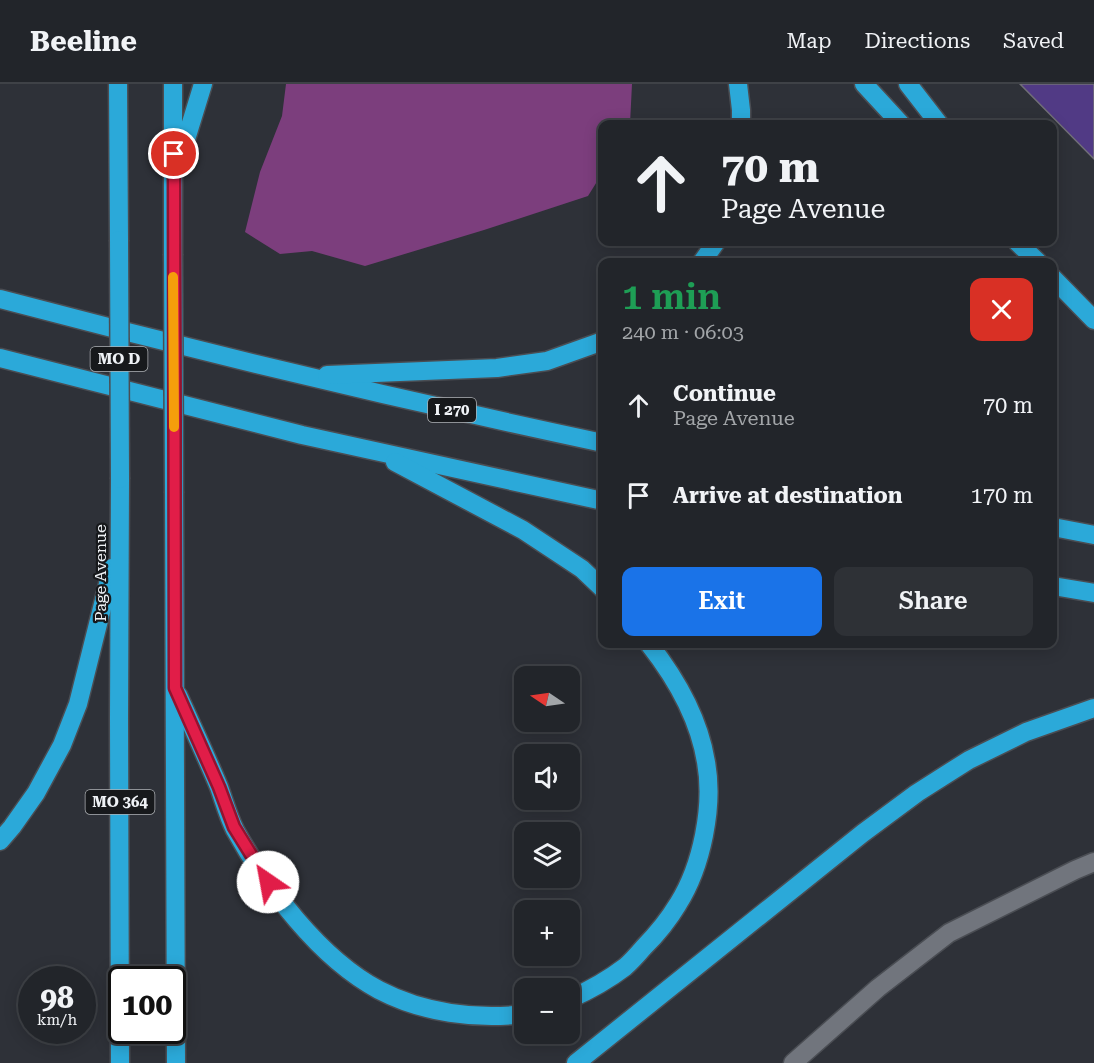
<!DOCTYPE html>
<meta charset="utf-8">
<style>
:root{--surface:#22252a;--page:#2e3136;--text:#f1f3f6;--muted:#a2a5a8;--line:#3f4247;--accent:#1a73e8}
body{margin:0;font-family:"Roboto Serif",serif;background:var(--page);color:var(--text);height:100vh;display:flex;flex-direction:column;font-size:22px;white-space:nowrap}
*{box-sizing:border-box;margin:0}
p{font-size:20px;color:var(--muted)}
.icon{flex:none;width:33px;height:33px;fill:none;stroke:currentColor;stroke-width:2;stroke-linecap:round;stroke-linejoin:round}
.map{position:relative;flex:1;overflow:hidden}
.sheet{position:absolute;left:598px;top:174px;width:459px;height:390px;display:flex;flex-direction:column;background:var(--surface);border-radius:12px;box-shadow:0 3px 15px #0003,0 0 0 2px var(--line)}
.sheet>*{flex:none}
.guide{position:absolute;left:598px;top:36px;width:459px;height:126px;border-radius:12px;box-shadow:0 3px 15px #0003,0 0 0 2px var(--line);background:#22252a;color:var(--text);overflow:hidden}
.needle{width:39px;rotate:283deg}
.tools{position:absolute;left:514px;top:582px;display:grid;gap:12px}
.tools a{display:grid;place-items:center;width:66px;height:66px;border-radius:12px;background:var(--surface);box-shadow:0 3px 15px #0003,0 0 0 2px var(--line);font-size:30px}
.speed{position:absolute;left:18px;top:882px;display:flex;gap:12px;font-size:30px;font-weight:700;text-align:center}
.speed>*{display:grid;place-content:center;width:78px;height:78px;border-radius:50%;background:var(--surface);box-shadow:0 3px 15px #0003,0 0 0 2px var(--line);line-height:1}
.speed small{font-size:15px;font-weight:400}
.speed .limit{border:3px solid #111;border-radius:9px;background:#fff;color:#111}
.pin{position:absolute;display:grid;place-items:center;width:51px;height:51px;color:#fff;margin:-26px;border:3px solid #fff;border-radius:50%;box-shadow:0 2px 6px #0007}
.me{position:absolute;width:66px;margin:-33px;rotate:327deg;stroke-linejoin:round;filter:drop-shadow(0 0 4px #0008)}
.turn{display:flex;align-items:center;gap:21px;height:126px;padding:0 24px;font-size:27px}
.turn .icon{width:78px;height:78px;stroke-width:2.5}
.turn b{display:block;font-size:42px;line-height:51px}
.round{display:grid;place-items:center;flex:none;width:63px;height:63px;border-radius:12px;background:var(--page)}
.headline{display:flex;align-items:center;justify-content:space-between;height:102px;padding:0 24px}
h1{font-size:36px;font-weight:600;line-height:45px;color:#1e9e55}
.action{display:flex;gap:12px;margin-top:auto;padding:12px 24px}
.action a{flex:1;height:69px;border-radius:12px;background:var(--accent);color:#fff;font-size:24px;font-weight:600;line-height:69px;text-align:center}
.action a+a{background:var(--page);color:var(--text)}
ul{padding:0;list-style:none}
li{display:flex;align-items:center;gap:18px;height:90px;padding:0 24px}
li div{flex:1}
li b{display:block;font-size:22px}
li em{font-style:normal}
header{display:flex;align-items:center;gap:36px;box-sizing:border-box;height:84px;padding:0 30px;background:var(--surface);border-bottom:2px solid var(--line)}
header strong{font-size:28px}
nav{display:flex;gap:33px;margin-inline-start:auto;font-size:21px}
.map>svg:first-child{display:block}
.forest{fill:#7c3e7d}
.building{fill:#513a85;stroke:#716f78;stroke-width:1.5}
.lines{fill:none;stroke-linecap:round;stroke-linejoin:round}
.minor-casing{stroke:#4a4d53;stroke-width:21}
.highway-casing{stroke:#4a4d53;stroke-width:21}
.minor{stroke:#71757d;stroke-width:18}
.highway{stroke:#2ba9d9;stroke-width:18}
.highway-bridge-casing{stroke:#4a4d53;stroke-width:21;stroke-linecap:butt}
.highway-bridge{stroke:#2ba9d9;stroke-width:18}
.route-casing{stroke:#92132f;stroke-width:15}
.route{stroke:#e11d48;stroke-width:10}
.slow{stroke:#f59e0b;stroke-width:10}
.labels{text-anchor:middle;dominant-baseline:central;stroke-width:4.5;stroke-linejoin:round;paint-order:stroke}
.shield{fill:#17191c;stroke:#aeb1b5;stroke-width:1.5}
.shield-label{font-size:15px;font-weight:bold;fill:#eff2f6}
.street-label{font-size:16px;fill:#eff2f6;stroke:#17191c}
</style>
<header>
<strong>Beeline</strong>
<nav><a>Map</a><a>Directions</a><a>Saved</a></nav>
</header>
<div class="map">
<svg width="1094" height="979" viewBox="0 0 1094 979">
<rect width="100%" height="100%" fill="#2e3138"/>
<polygon class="forest" points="286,0 632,0 630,40 603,40 603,88 588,112 484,146 365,182 312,167 280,170 245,148 260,88 282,32"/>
<polygon class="building" points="1020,0 1094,0 1094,75"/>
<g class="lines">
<defs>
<polyline id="minor" points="793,979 878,904 949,849 1075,786 1094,778"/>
<g id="highway">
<polyline points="118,0 119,156"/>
<polyline points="738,0 741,26 741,40"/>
<polyline points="864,0 901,40"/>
<polyline points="908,0 939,40"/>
<polyline points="179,78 203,0"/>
<polyline points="1017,158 1038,178"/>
<polyline points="173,170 173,0"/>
<polyline points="702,178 716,158"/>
<polyline points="1053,194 1094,236"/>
<path d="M0,215C200,268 401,316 603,359"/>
<polyline points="0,274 302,351 603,417"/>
<polyline points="327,291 497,284 547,277 603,257"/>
<polyline points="395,378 523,446 582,485 603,505"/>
<polyline points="174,409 176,979"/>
<polyline points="1053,443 1094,451"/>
<polyline points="1053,502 1094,509"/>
<path d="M178,611C192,642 206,672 219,703C224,717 228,732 235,746C267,804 319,874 379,906C423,929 476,936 525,930"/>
<polyline points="0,757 12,743 36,709 62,661 78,620 112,484"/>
<path d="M570,915C590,906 608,896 625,883C632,877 638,870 644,863C657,850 669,835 678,820C702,782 714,722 706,678C699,635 675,593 649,560"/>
<polyline points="120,979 119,635 120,395"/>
<polyline points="576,979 863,749 917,709 969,676 1026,648 1094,624"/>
</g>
</defs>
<use href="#minor" class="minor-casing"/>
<use href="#highway" class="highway-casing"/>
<use href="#minor" class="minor"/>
<use href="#highway" class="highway"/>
<defs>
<g id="highway-bridge">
<polyline points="119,156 120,395"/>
<polyline points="173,170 174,409"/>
</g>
</defs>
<use href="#highway-bridge" class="highway-bridge-casing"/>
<use href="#highway-bridge" class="highway-bridge"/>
</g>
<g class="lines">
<defs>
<polyline id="route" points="174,70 175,604 219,703 234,743 268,798"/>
</defs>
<use href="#route" class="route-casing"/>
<use href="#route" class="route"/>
<polyline class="slow" points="173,193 174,343"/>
</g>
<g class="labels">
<g class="shield">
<rect x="90.5" y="263" width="57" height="24" rx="4.5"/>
<rect x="428" y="314" width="48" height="24" rx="4.5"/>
<rect x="85.5" y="706" width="69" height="24" rx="4.5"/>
</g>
<g class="shield-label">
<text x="119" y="275">MO D</text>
<text x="452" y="326">I 270</text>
<text x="120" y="718">MO 364</text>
</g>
<g class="street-label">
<text transform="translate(100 489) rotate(-90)">Page Avenue</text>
</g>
</g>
</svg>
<div class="tools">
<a><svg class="needle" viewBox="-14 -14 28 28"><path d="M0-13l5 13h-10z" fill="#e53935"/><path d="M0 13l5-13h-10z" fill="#a2a5a8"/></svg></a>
<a><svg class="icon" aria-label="sound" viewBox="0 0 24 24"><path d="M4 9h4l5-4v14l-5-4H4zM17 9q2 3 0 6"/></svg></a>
<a><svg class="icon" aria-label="layers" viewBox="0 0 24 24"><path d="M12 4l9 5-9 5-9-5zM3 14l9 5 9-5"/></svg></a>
<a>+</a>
<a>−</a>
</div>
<div class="speed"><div>98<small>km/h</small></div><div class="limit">100</div></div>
<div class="pin" style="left:174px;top:70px;background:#d93025"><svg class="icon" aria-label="arrive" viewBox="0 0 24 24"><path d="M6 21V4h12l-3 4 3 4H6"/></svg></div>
<svg class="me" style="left:268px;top:798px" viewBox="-20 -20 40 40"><circle r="19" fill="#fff"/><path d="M0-13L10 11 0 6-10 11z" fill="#e11d48"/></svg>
<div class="guide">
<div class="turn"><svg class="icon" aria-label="ahead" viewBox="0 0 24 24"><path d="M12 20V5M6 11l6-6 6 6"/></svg><div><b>70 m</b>Page Avenue</div></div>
</div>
<section class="sheet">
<div class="headline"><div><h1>1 min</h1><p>240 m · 06:03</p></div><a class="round" style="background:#d93025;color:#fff"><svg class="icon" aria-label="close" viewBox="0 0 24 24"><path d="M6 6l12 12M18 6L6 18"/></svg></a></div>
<ul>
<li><svg class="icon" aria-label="ahead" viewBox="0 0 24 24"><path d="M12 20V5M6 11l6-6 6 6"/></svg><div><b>Continue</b><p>Page Avenue</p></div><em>70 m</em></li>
<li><svg class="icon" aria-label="arrive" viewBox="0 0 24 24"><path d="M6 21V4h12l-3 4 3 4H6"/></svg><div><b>Arrive at destination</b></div><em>170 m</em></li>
</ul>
<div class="action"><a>Exit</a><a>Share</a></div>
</section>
</div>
